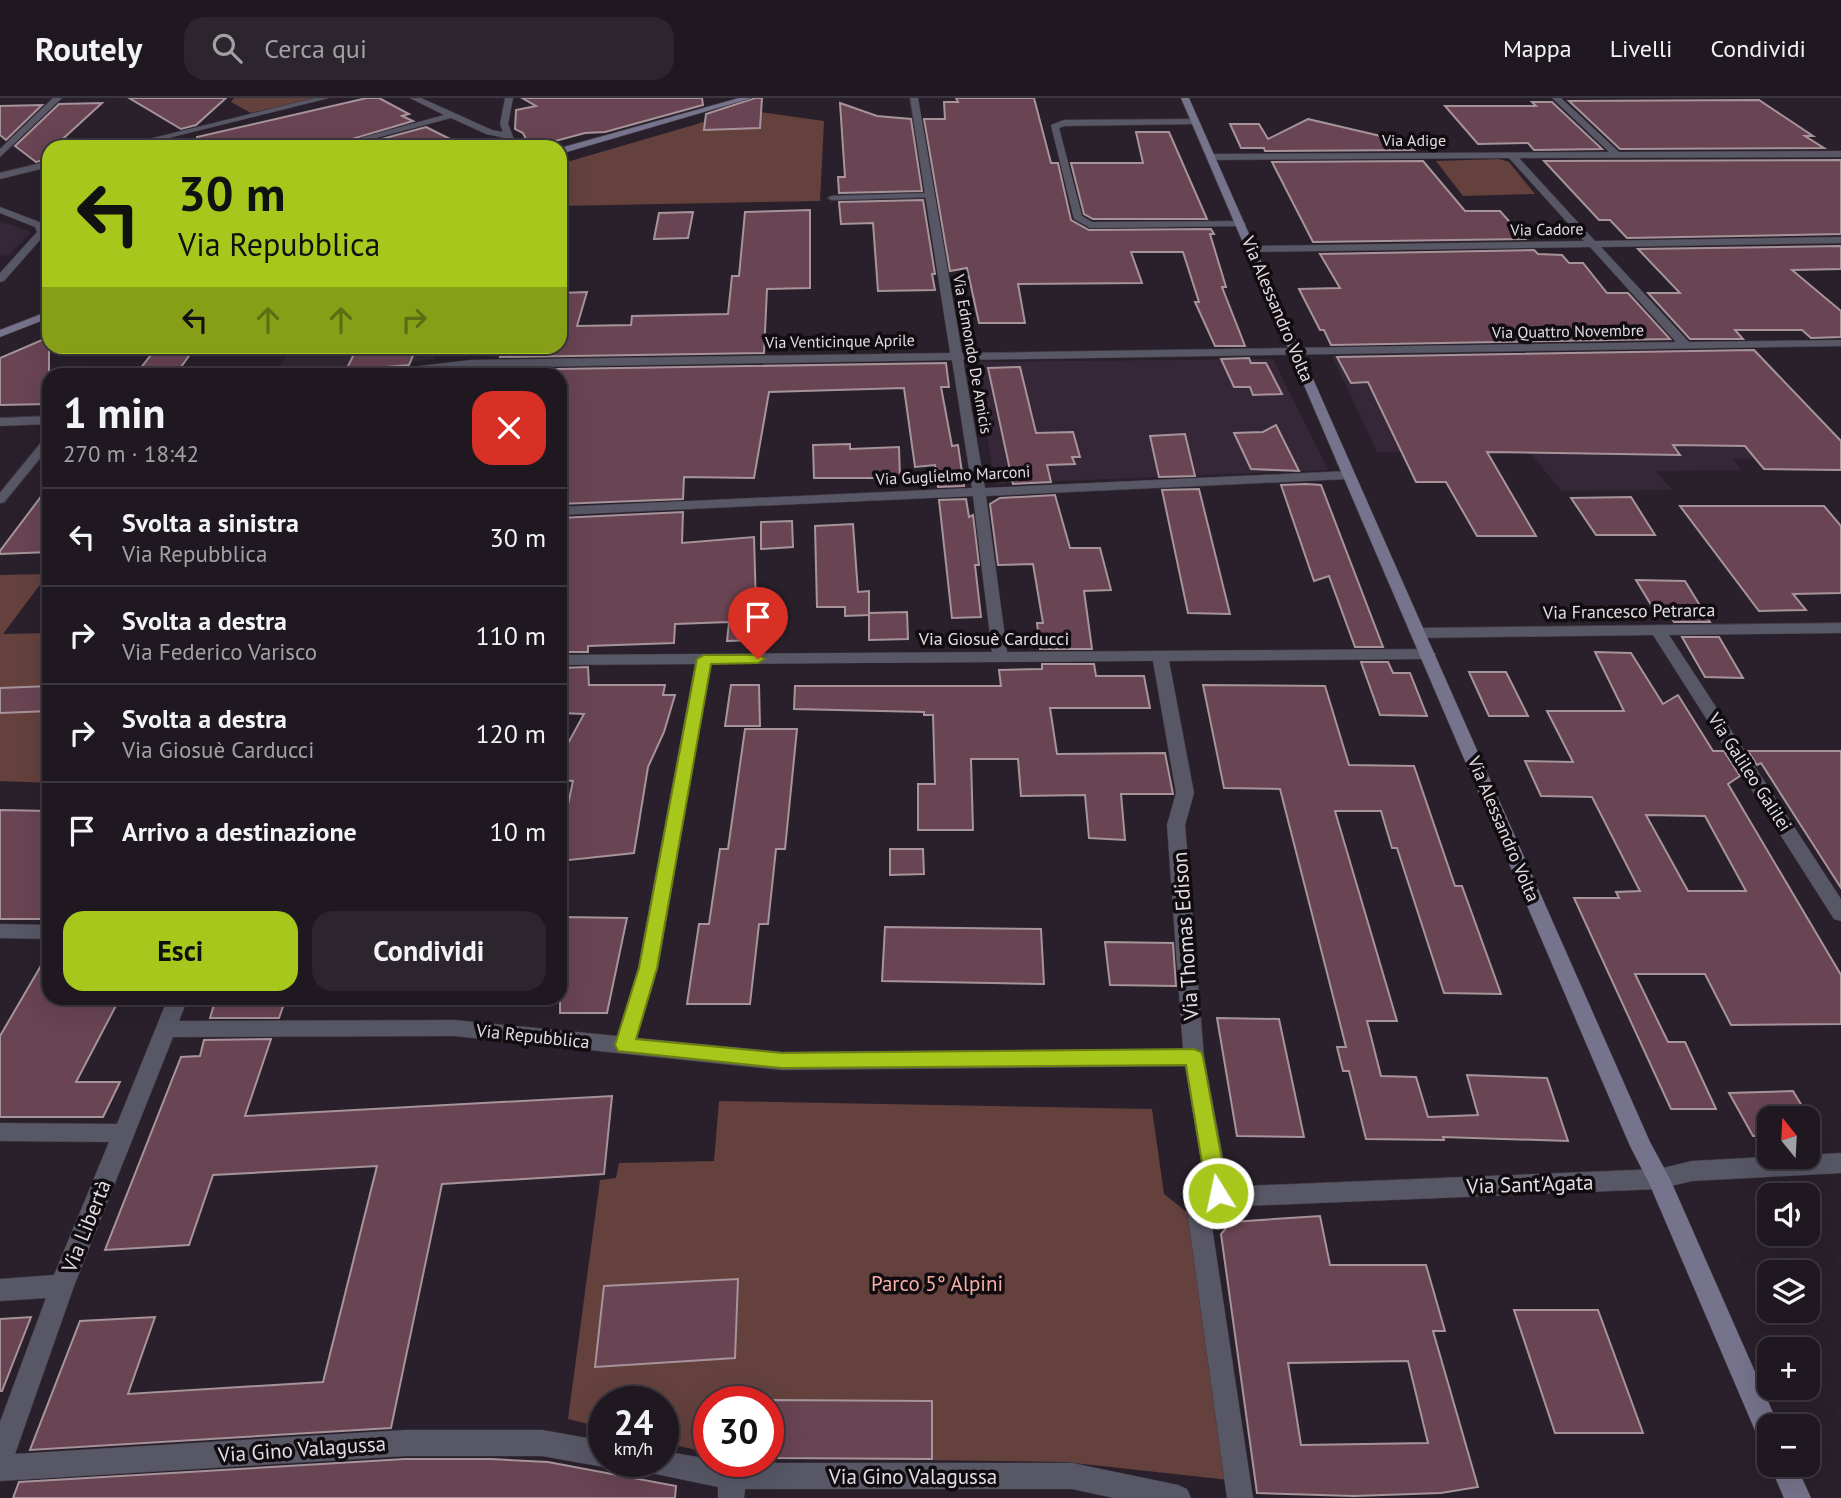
<!DOCTYPE html>
<html lang="it">
<meta charset="utf-8">
<style>
:root{--surface:#1f1820;--page:#2c252d;--text:#f1f3f6;--muted:#a1a0a5;--line:#3c373e;--accent:#a8c71d}
body{margin:0;font-family:"PT Sans",sans-serif;background:var(--page);color:var(--text);height:100vh;display:flex;flex-direction:column;font-size:26px;white-space:nowrap}
*{box-sizing:border-box;margin:0}
p{font-size:23px;color:var(--muted)}
.icon{flex:none;width:38px;height:38px;fill:none;stroke:currentColor;stroke-width:2;stroke-linecap:round;stroke-linejoin:round}
.map{position:relative;flex:1;overflow:hidden}
.sheet{position:absolute;left:42px;top:270px;width:525px;height:637px;display:flex;flex-direction:column;background:var(--surface);border-radius:21px;box-shadow:0 7px 28px #0002,0 0 0 2px var(--line)}
.sheet>*{flex:none}
.banner{position:absolute;left:42px;top:42px;width:525px;height:214px;border-radius:21px;box-shadow:0 7px 28px #0002,0 0 0 2px var(--line);background:#a8c71d;color:#111;overflow:hidden}
.needle{width:46px;rotate:342deg}
.controls{position:absolute;left:1757px;top:1008px;display:grid;gap:14px}
.controls a{display:grid;place-items:center;width:63px;height:63px;border-radius:14px;background:var(--surface);box-shadow:0 7px 28px #0002,0 0 0 2px var(--line);font-size:35px}
.speed{position:absolute;left:588px;top:1288px;display:flex;gap:14px;font-size:35px;font-weight:700;text-align:center}
.speed>*{display:grid;place-content:center;width:91px;height:91px;border-radius:50%;background:var(--surface);box-shadow:0 7px 28px #0002,0 0 0 2px var(--line);line-height:1}
.speed small{font-size:18px;font-weight:400}
.speed .limit{border:10px solid #d22;background:#fff;color:#111}
.pin{position:absolute;display:grid;place-items:center;width:60px;height:60px;color:#fff;margin:-72px -30px;border-radius:50% 50% 50% 0;rotate:-45deg;box-shadow:0 0 7px #0007}
.pin .icon{rotate:45deg}
.me{position:absolute;width:77px;margin:-38px;rotate:350deg;stroke-linejoin:round;filter:drop-shadow(0 0 5px #0008)}
.turn{display:flex;align-items:center;gap:24px;height:147px;padding:0 21px;font-size:32px}
.turn .icon{width:91px;height:91px;stroke-width:2.5}
.turn b{display:block;font-size:49px;line-height:60px}
.lanes{display:flex;align-items:center;height:66px;padding:0 21px;background:#0003;justify-content:center;gap:35px;direction:ltr}
.lanes .off{opacity:.35}
.round{display:grid;place-items:center;flex:none;width:74px;height:74px;border-radius:21px;background:var(--page)}
.summary{display:flex;align-items:center;justify-content:space-between;height:119px;padding:0 21px}
h1{font-size:42px;font-weight:700;line-height:52px}
.primary-button{display:flex;gap:14px;margin-top:auto;padding:14px 21px}
.primary-button a{flex:1;height:80px;border-radius:21px;background:var(--accent);color:#111;font-size:28px;font-weight:700;line-height:80px;text-align:center}
.primary-button a+a{background:var(--page);color:var(--text)}
ul{padding:0;list-style:none}
li{display:flex;align-items:center;gap:21px;height:98px;padding:0 21px;border-top:2px solid var(--line)}
li div{flex:1}
li b{display:block;font-size:26px}
li em{font-style:normal}
header{display:flex;align-items:center;gap:42px;box-sizing:border-box;height:98px;padding:0 35px;background:var(--surface);border-bottom:2px solid var(--line)}
header strong{font-size:33px}
nav{display:flex;gap:38px;margin-inline-start:auto;font-size:24px}
.search{width:490px;height:63px;background:var(--page);display:flex;align-items:center;gap:18px;box-sizing:border-box;padding:0 24px;border-radius:21px;color:var(--muted);font-size:26px}
.map>svg:first-child{display:block}
.built{fill:#352737}
.green{fill:#64413d}
.building{fill:#694453;stroke:#a6949a;stroke-width:2;fill-rule:evenodd}
.lines{fill:none;stroke-linecap:round;stroke-linejoin:round}
.lane-casing{stroke:#433a45;stroke-width:2}
.street-casing{stroke:#433a45;stroke-width:1}
.secondary-casing{stroke:#433a45;stroke-width:1}
.lane{fill:#585766;fill-rule:evenodd}
.street{fill:#585766;fill-rule:evenodd}
.secondary{fill:#76738c;fill-rule:evenodd}
.route{fill:#a8c71d;stroke:#6d8113;stroke-width:2}
.labels{text-anchor:middle;dominant-baseline:central;stroke-width:7;stroke-linejoin:round;paint-order:stroke}
.far-street-label{font-size:16px;fill:#e2dce3;stroke:#100c10}
.street-label{font-size:18px;fill:#e2dce3;stroke:#100c10}
.near-street-label{font-size:21px;fill:#e2dce3;stroke:#100c10}
.near-park-label{font-size:21px;fill:#f6aea7;stroke:#100c10}
</style>
<header>
<strong>Routely</strong>
<div class="search"><svg class="icon" aria-label="search" viewBox="0 0 24 24"><circle cx="10" cy="10" r="6"/><path d="M15 15l6 6"/></svg>Cerca qui</div>
<nav><a>Mappa</a><a>Livelli</a><a>Condividi</a></nav>
</header>
<div class="map">
<svg width="1841" height="1400" viewBox="0 0 1841 1400">
<rect width="100%" height="100%" fill="#29202b"/>
<g class="built">
<polygon points="0,123 31,134 9,157 0,158"/>
<polygon points="292,249 439,249 434,261 333,276 275,276"/>
<polygon points="1473,257 1732,290 1799,360 1733,361 1741,372 1656,373 1672,392 1561,393 1530,354 1377,354 1332,258"/>
<polygon points="1273,261 1328,372 995,386 975,264"/>
</g>
<g class="green">
<polygon points="234,0 316,0 251,15 231,4"/>
<polygon points="745,12 824,23 820,103 560,108 560,66"/>
<polygon points="1499,61 1509,64 1535,96 1463,98 1436,63"/>
<polygon points="48,476 3,536 49,535 49,685 0,683 0,477"/>
<polygon points="719,1003 1152,1011 1164,1096 1192,1118 1229,1382 1065,1364 768,1360 768,1304 709,1304 709,1355 663,1344 663,1304 604,1304 604,1330 568,1321 600,1082 616,1080 619,1065 714,1063"/>
</g>
<g class="building">
<polygon points="129,0 226,0 196,27 181,31"/>
<polygon points="367,0 379,0 409,16 402,18 413,23 325,49 198,49 197,39"/>
<polygon points="522,0 702,0 703,7 605,34 585,35 544,46 527,43 523,35 515,31 516,12 536,8"/>
<polygon points="755,0 762,0 760,30 704,32 706,16"/>
<polygon points="956,0 1034,0 1051,65 1058,65 1071,122 1089,132 1211,131 1214,136 1210,136 1226,189 1222,189 1245,248 1215,248 1195,204 1199,204 1183,154 1131,154 1142,185 1018,186 1025,225 979,225 967,170 950,173 924,21 945,21 944,4 958,4"/>
<polygon points="1759,2 1813,38 1805,38 1824,50 1620,51 1569,3"/>
<polygon points="1532,4 1552,4 1602,51 1534,52 1528,45 1478,46 1445,8 1536,8"/>
<polygon points="102,5 54,49 49,49 49,61 36,64 15,48 59,6"/>
<polygon points="840,5 877,18 911,21 922,93 839,95 838,79 845,79"/>
<polygon points="42,7 6,42 0,37 0,8"/>
<polygon points="1308,21 1406,44 1414,52 1265,53 1264,50 1241,50 1230,26 1259,26 1268,41"/>
<polygon points="426,29 466,49 352,49"/>
<polygon points="1136,34 1169,34 1207,121 1093,121 1084,116 1071,65 1143,65"/>
<polygon points="1841,62 1841,136 1627,140 1610,122 1599,122 1544,63"/>
<polygon points="1423,63 1465,113 1500,113 1525,141 1313,144 1272,64"/>
<polygon points="923,102 935,176 932,176 935,192 878,193 873,125 841,126 839,104"/>
<polygon points="810,112 810,190 767,191 764,255 500,259 504,248 560,248 560,195 587,194 577,228 631,227 632,218 728,216 732,178 739,178 745,114"/>
<polygon points="693,114 688,140 654,141 659,115"/>
<polygon points="1841,148 1841,171 1792,172 1841,213 1841,239 1811,240 1802,232 1735,232 1743,241 1690,241 1648,195 1680,195 1638,151"/>
<polygon points="1534,152 1538,156 1562,157 1569,165 1583,165 1607,195 1628,195 1670,241 1331,247 1324,232 1320,232 1299,191 1340,190 1320,156"/>
<polygon points="49,239 49,306 0,307 0,260"/>
<polygon points="158,248 196,248 176,276 136,276"/>
<polygon points="358,248 417,248 409,267 386,269 378,276 344,276"/>
<polygon points="1754,252 1841,343 1841,372 1764,371 1745,348 1673,347 1680,357 1487,354 1536,438 1477,438 1446,384 1416,384 1368,284 1351,285 1337,259"/>
<polygon points="1249,260 1251,265 1266,265 1282,296 1253,297 1250,289 1234,289 1221,261"/>
<polygon points="946,265 949,289 941,289 952,348 958,347 964,388 938,389 935,367 915,369 904,290 769,294 754,380 684,379 683,401 560,406 560,276 497,276 498,272"/>
<polygon points="1020,269 1036,335 1073,334 1080,359 1072,359 1075,366 1047,367 1051,384 1013,386 988,270"/>
<polygon points="1276,327 1299,373 1251,371 1234,335 1263,334"/>
<polygon points="1185,336 1195,378 1159,379 1150,338"/>
<polygon points="850,346 850,351 899,349 900,380 814,380 813,347"/>
<polygon points="1306,386 1321,387 1383,549 1355,549 1329,478 1314,483 1281,387"/>
<polygon points="49,388 49,454 0,456 0,453"/>
<polygon points="1199,391 1230,516 1188,515 1162,392"/>
<polygon points="1055,397 1070,450 1100,450 1111,492 1084,493 1092,551 1040,551 1037,525 1043,525 1033,466 998,467 990,406 1000,400"/>
<polygon points="1631,399 1655,437 1596,437 1571,400"/>
<polygon points="966,401 969,419 973,417 979,467 975,467 981,519 952,520 939,402"/>
<polygon points="1680,408 1824,408 1841,428 1841,495 1793,496 1806,512 1759,513"/>
<polygon points="683,414 682,445 754,439 757,542 727,543 729,524 675,526 674,545 588,548 588,554 560,554 560,420"/>
<polygon points="792,423 793,449 761,451 761,424"/>
<polygon points="853,426 858,494 869,493 869,517 845,518 845,509 817,509 815,428"/>
<polygon points="1636,482 1685,483 1710,524 1674,524 1666,511 1653,510"/>
<polygon points="907,514 908,541 869,542 869,515"/>
<polygon points="1682,539 1719,539 1743,580 1705,579"/>
<path d="M1595,554L1631,555L1663,606L1678,597L1713,653H1724L1740,678L1728,686L1841,877V926L1731,927L1705,876H1635L1668,944H1685L1716,1011H1671L1574,800H1619L1616,794L1640,793L1592,699L1541,698L1525,663L1573,664L1547,613H1624ZM1646,717L1705,718L1746,793H1688Z"/>
<polygon points="1361,564 1388,564 1393,575 1410,575 1427,618 1380,617"/>
<polygon points="1042,566 1094,566 1096,578 1144,578 1150,610 1050,610 1057,656 1165,655 1173,696 1121,696 1125,742 1089,740 1085,697 1021,698 1018,661 971,661 973,732 918,732 918,686 935,686 933,617 924,617 924,614 794,611 795,588 1001,588 999,572 1042,571"/>
<polygon points="588,569 589,587 665,587 663,597 675,597 664,634 648,669 634,755 560,763 560,745 573,683 560,682 560,660 584,616 560,615 560,570"/>
<polygon points="1469,574 1506,574 1528,618 1489,618"/>
<polygon points="731,587 759,587 760,628 725,628"/>
<polygon points="1203,587 1325,588 1349,667 1414,668 1455,788 1462,788 1501,896 1444,895 1397,750 1392,750 1381,713 1335,713 1397,923 1367,923 1381,978 1416,979 1428,1019 1478,1017 1467,977 1547,980 1568,1043 1443,1039 1444,1042 1366,1041 1349,973 1343,973 1337,949 1346,949 1280,691 1224,690"/>
<polygon points="49,588 49,613 0,615 0,590"/>
<polygon points="745,631 797,631 785,751 776,751 768,826 759,826 750,906 687,906 699,826 709,826 720,751 728,751"/>
<polygon points="1748,653 1841,653 1841,790 1761,665 1757,667"/>
<polygon points="0,712 49,713 49,821 0,821"/>
<polygon points="890,751 923,751 924,776 890,777"/>
<polygon points="565,819 627,820 607,915 560,915 560,839"/>
<polygon points="885,829 1041,831 1044,886 882,883"/>
<polygon points="1105,844 1173,845 1176,888 1110,887"/>
<polygon points="49,854 49,900 120,900 76,984 120,984 103,1019 0,1019 0,938"/>
<polygon points="216,900 286,900 279,920 210,920"/>
<polygon points="1217,920 1279,921 1304,1039 1237,1038"/>
<polygon points="271,941 245,1018 612,998 604,1076 442,1086 391,1330 30,1352 80,1223 155,1219 128,1296 323,1284 377,1068 213,1077 189,1147 105,1152 181,959 200,958 204,942"/>
<polygon points="1793,993 1819,1036 1808,1036 1808,1020 1769,1020 1769,1038 1753,1038 1729,995"/>
<path d="M1320,1118L1330,1167H1426L1445,1233H1433L1478,1389L1441,1395L1354,1398L1257,1395L1221,1136L1231,1124ZM1408,1263L1428,1345L1301,1347L1288,1265Z"/>
<polygon points="738,1181 735,1260 595,1269 604,1188"/>
<polygon points="1514,1212 1598,1212 1643,1335 1555,1335"/>
<polygon points="31,1219 2,1293 0,1293 0,1221"/>
<polygon points="768,1302 932,1303 932,1361 768,1360"/>
<polygon points="405,1361 491,1361 548,1364 676,1388 675,1400 13,1400 19,1384"/>
</g>
<g class="lines">
<defs>
<g id="lane">
<polygon points="929,95 932,95 932,99 832,102 828,100 832,98"/>
<polygon points="49,339 49,349 4,404 0,405 0,395 45,340"/>
</g>
<g id="street">
<polygon points="53,0 62,0 0,59 0,51"/>
<polygon points="315,0 329,0 132,49 117,49"/>
<polygon points="410,0 421,0 492,32 503,34 500,26 505,0 513,0 508,26 517,49 509,49 505,40 486,36 451,20 342,49 328,49 444,17"/>
<path d="M910,0H918L962,255L1676,244L1590,149L1253,154L1248,151L1253,148L1584,143L1509,60L1211,62L1207,59L1211,56L1609,54L1552,0H1561L1619,54L1841,53V59L1519,60L1595,143L1841,139V145L1601,149L1689,244L1841,242V248L963,262L985,390L1348,373L1355,377L1348,381L986,398L1007,554L1428,551L1436,556L1428,561L1169,563L1194,695L1185,727L1204,959L1228,1086L1243,1088L1659,1071L1692,1063L1841,1055V1075L1692,1083L1659,1091L1243,1108L1222,1106L1210,1116L1253,1400H1227L1187,1112L1190,1105L1206,1091L1185,968L782,972L454,938L173,939L74,1188L15,1356L405,1332H542L604,1343V1363H614L604,1369L542,1358H405L0,1383V1324L46,1200L0,1203V1181L54,1177L109,1044L0,1043V1025L117,1026L168,900H188L179,923L454,922L617,938L638,870L695,566L560,567V557L992,554L973,398L560,417V409L972,390L952,262L470,270L412,276H380L386,272L470,262L950,255ZM1153,563L1176,695L1167,727L1183,951L782,954L637,940L658,870L711,566Z"/>
<polygon points="1196,21 1199,26 1065,28 1059,30 1082,118 1092,124 1241,123 1246,126 1244,128 1090,130 1074,121 1051,27 1064,22"/>
<polygon points="49,63 49,69 0,81 0,75"/>
<polygon points="0,109 42,125 47,134 4,183 0,184 0,175 37,134 35,129 0,115"/>
<polygon points="49,318 49,326 0,328 0,320"/>
<polygon points="1841,525 1841,535 1669,537 1841,801 1841,823 1834,821 1653,537 1418,540 1410,535 1418,530"/>
<polygon points="0,826 49,827 49,841 0,840"/>
<polygon points="663,1353 709,1361 709,1363 732,1365 1072,1365 1178,1387 1187,1391 1191,1400 1114,1400 1072,1391 745,1391 744,1400 718,1400 718,1389 637,1372 633,1363 663,1363"/>
</g>
<g id="secondary">
<polygon points="739,0 752,0 560,56 560,50"/>
<polygon points="1181,0 1189,0 1650,1044 1670,1081 1778,1326 1779,1328 1769,1328 1769,1348 1760,1344 1649,1085 1630,1048"/>
<polygon points="49,213 49,220 0,239 0,232"/>
<polygon points="1770,1367 1796,1367 1811,1400 1784,1400"/>
</g>
</defs>
<use href="#lane" class="lane-casing"/>
<use href="#street" class="street-casing"/>
<use href="#secondary" class="secondary-casing"/>
<use href="#lane" class="lane"/>
<use href="#street" class="street"/>
<use href="#secondary" class="secondary"/>
</g>
<polygon class="route" points="704,557 758,557 765,561 758,565 711,566 657,870 636,941 782,955 1194,951 1201,954 1203,959 1228,1095 1225,1102 1218,1104 1210,1102 1207,1095 1186,967 782,970 618,953 615,947 639,870 697,561"/>
<g class="labels">
<g class="far-street-label">
<text x="1414" y="42">Via Adige</text>
<text transform="translate(1547 131) rotate(-1)">Via Cadore</text>
<text transform="translate(1568 233) rotate(-1)">Via Quattro Novembre</text>
<text transform="translate(840 243) rotate(-1)">Via Venticinque Aprile</text>
<text transform="translate(973 256) rotate(80)">Via Edmondo De Amicis</text>
<text transform="translate(953 377) rotate(-3)">Via Guglielmo Marconi</text>
</g>
<g class="street-label">
<text transform="translate(1278 211) rotate(67)">Via Alessandro Volta</text>
<text transform="translate(1629 513) rotate(-1)">Via Francesco Petrarca</text>
<text x="994" y="540">Via Giosuè Carducci</text>
<text transform="translate(1750 674) rotate(57)">Via Galileo Galilei</text>
<text transform="translate(1504 731) rotate(67)">Via Alessandro Volta</text>
<text transform="translate(533 938) rotate(6)">Via Repubblica</text>
</g>
<g class="near-street-label">
<text transform="translate(1185 838) rotate(-94)">Via Thomas Edison</text>
<text transform="translate(1530 1086) rotate(-2)">Via Sant'Agata</text>
<text transform="translate(86 1128) rotate(-68)">Via Libertà</text>
<text transform="translate(302 1351) rotate(-4)">Via Gino Valagussa</text>
<text x="913" y="1378">Via Gino Valagussa</text>
</g>
<g class="near-park-label">
<text x="937" y="1185">Parco 5° Alpini</text>
</g>
</g>
</svg>
<div class="controls">
<a><svg class="needle" viewBox="-14 -14 28 28"><path d="M0-13l5 13h-10z" fill="#e53935"/><path d="M0 13l5-13h-10z" fill="#a1a0a5"/></svg></a>
<a><svg class="icon" aria-label="sound" viewBox="0 0 24 24"><path d="M4 9h4l5-4v14l-5-4H4zM17 9q2 3 0 6"/></svg></a>
<a><svg class="icon" aria-label="layers" viewBox="0 0 24 24"><path d="M12 4l9 5-9 5-9-5zM3 14l9 5 9-5"/></svg></a>
<a>+</a>
<a>−</a>
</div>
<div class="speed"><div>24<small>km/h</small></div><div class="limit">30</div></div>
<div class="pin" style="left:758px;top:561px;background:#d93025"><svg class="icon" aria-label="arrive" viewBox="0 0 24 24"><path d="M6 21V4h12l-3 4 3 4H6"/></svg></div>
<svg class="me" style="left:1218px;top:1095px" viewBox="-20 -20 40 40"><circle r="17" fill="#a8c71d" stroke="#fff" stroke-width="3"/><path d="M0-11L8 9 0 5-8 9z" fill="#fff"/></svg>
<div class="banner">
<div class="turn"><svg class="icon" aria-label="left" viewBox="0 0 24 24"><path d="M17 20v-9H6M10 6l-5 5 5 5"/></svg><div><b>30 m</b>Via Repubblica</div></div>
<div class="lanes"><svg class="icon" aria-label="left" viewBox="0 0 24 24"><path d="M17 20v-9H6M10 6l-5 5 5 5"/></svg><svg class="icon off" aria-label="ahead" viewBox="0 0 24 24"><path d="M12 20V5M6 11l6-6 6 6"/></svg><svg class="icon off" aria-label="ahead" viewBox="0 0 24 24"><path d="M12 20V5M6 11l6-6 6 6"/></svg><svg class="icon off" aria-label="right" viewBox="0 0 24 24"><path d="M7 20v-9h11M14 6l5 5-5 5"/></svg></div>
</div>
<section class="sheet">
<div class="summary"><div><h1>1 min</h1><p>270 m · 18:42</p></div><a class="round" style="background:#d93025;color:#fff"><svg class="icon" aria-label="close" viewBox="0 0 24 24"><path d="M6 6l12 12M18 6L6 18"/></svg></a></div>
<ul>
<li><svg class="icon" aria-label="left" viewBox="0 0 24 24"><path d="M17 20v-9H6M10 6l-5 5 5 5"/></svg><div><b>Svolta a sinistra</b><p>Via Repubblica</p></div><em>30 m</em></li>
<li><svg class="icon" aria-label="right" viewBox="0 0 24 24"><path d="M7 20v-9h11M14 6l5 5-5 5"/></svg><div><b>Svolta a destra</b><p>Via Federico Varisco</p></div><em>110 m</em></li>
<li><svg class="icon" aria-label="right" viewBox="0 0 24 24"><path d="M7 20v-9h11M14 6l5 5-5 5"/></svg><div><b>Svolta a destra</b><p>Via Giosuè Carducci</p></div><em>120 m</em></li>
<li><svg class="icon" aria-label="arrive" viewBox="0 0 24 24"><path d="M6 21V4h12l-3 4 3 4H6"/></svg><div><b>Arrivo a destinazione</b></div><em>10 m</em></li>
</ul>
<div class="primary-button"><a>Esci</a><a>Condividi</a></div>
</section>
</div>
